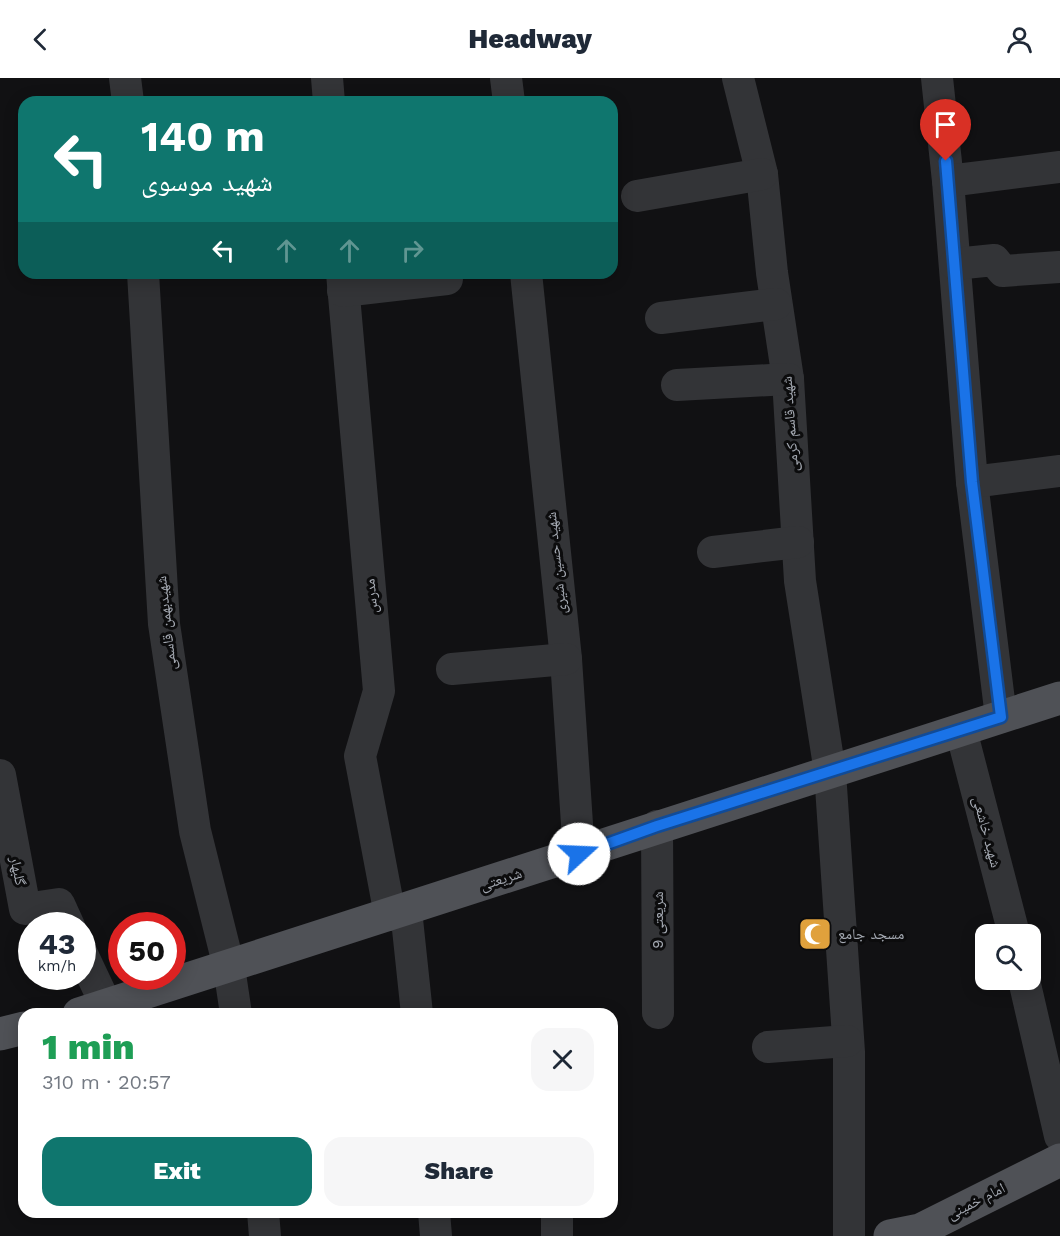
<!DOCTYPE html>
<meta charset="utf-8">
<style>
:root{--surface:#fff;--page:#f6f6f7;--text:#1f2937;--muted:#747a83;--accent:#0f766e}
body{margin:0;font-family:"Work Sans","Noto Naskh Arabic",sans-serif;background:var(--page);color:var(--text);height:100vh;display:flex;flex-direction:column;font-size:22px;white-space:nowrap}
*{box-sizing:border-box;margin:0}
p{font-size:20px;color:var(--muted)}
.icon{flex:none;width:33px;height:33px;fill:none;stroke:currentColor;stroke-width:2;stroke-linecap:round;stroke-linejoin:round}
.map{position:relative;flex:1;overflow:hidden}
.details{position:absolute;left:18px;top:930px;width:600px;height:210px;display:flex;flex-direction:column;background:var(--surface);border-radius:18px;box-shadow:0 3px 15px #0003}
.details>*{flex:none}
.guide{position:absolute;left:18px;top:18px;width:600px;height:183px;border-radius:18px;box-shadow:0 3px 15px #0003;background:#0f766e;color:#fff;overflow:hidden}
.fabs{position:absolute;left:975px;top:846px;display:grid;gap:12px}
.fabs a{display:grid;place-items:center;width:66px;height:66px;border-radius:12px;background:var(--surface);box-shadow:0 3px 15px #0003;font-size:30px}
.speed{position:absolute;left:18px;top:834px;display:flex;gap:12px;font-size:30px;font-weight:700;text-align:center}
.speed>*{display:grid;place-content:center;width:78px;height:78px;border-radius:50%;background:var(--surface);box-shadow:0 3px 15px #0003;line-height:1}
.speed small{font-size:15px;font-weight:400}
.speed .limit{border:9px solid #d22;background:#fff;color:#111}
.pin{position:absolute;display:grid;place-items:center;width:51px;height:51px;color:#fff;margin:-62px -26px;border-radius:50% 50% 50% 0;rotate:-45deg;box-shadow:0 0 6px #0007}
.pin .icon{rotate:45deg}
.me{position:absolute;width:66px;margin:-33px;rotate:70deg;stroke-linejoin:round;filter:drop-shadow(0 0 4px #0008)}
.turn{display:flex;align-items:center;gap:21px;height:126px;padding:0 24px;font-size:27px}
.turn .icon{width:78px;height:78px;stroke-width:2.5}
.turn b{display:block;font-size:42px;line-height:51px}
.lanes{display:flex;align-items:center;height:57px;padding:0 24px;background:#0003;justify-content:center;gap:30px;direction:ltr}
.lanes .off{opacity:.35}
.round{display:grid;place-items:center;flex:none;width:63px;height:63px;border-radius:18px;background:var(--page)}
.summary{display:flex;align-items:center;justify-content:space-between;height:102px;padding:0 24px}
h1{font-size:36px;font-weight:800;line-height:45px;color:#1e9e55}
.primary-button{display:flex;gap:12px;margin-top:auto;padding:12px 24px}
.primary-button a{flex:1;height:69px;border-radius:18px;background:var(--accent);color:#fff;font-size:24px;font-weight:800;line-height:69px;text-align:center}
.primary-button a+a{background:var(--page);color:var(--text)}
header{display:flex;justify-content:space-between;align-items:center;height:78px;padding:0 24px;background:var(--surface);font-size:27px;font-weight:800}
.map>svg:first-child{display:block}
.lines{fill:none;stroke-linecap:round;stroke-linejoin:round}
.minor{stroke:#333437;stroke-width:32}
.major{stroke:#4f5156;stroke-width:33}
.route-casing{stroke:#114b97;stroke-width:15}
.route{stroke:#1a73e8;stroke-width:10}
.labels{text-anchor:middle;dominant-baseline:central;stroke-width:6;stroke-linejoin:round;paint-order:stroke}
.street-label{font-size:15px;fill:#a4a9b2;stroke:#0c0c0d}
.poi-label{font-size:15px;fill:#a4a9b2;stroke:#0c0c0d;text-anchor:start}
</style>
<header><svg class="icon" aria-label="back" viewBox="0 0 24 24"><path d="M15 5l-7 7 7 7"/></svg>Headway<svg class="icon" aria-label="person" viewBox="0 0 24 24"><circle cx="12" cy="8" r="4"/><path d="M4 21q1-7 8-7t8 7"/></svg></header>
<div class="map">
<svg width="1060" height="1158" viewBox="0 0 1060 1158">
<rect width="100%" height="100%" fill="#111113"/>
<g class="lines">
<g class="minor">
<polyline points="125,0 128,24"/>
<polyline points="327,0 329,24"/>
<polyline points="506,0 509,24"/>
<polyline points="738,0 762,96 772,195 788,301 800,503 830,694 849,974 849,1158"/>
<polyline points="937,0 948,103 972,404 1001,639"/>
<polyline points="948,103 1060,89"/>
<polyline points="637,118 762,96"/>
<polyline points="955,186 994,182 1003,193 1059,189"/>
<polyline points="143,195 164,546 195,753 229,889 236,936"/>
<polyline points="342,195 379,613 360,678 390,837"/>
<polyline points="526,195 566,581 579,776"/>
<polyline points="343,213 447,201"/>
<polyline points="661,240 776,226"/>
<polyline points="677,307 788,301"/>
<polyline points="972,404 1060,393"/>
<polyline points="713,474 798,464"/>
<polyline points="452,591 566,581"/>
<polyline points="961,652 1014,856"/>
<polyline points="0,697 25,831 59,826 69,848"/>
<polyline points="657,748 658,935"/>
<polyline points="406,832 417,936"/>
<polyline points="82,876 107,929"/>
<polyline points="1024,902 1060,1058"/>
<polyline points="768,969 847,963"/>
<polyline points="263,1134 265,1158"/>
<polyline points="434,1134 436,1158"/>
<polyline points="557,1158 557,1134"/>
</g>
<g class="major">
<polyline points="79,936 1060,620"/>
<polyline points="0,956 24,950"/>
<polyline points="890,1158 920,1152 1060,1082"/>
</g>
</g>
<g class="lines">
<defs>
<polyline id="route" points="579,776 657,748 1001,639 972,404 946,83"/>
</defs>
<use href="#route" class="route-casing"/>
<use href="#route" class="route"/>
</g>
<defs>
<symbol id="mosque-square" viewBox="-11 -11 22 22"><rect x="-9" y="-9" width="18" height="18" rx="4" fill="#e0a13c" stroke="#0c0c0d"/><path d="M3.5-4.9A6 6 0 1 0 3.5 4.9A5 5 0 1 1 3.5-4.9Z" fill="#fff"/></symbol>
</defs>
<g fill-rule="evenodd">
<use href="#mosque-square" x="796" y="837" width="38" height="38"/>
</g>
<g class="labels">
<g class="street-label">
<text transform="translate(790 346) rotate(-94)">شهید قاسم کرمی</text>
<text transform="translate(556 485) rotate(-96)">شهید حسین شیری</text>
<text transform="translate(371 518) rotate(-95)">مدرس</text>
<text transform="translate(166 545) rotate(-96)">شهیدبهمن قاسمی</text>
<text transform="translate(987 754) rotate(75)">شهید خاشعی</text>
<text transform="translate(18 793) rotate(79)">گلبهار</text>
<text transform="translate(501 801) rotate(-18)">شریعتی</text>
<text transform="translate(658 842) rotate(-90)">شریعتی 9</text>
<text transform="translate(976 1123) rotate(-27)">امام خمینی</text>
</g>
<g class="poi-label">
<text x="838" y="856">مسجد جامع</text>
</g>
</g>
</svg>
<div class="fabs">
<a><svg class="icon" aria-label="search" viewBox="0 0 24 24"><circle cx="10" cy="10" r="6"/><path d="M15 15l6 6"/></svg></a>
</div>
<div class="speed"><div>43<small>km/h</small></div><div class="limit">50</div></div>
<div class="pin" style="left:946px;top:83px;background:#d93025"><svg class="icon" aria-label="arrive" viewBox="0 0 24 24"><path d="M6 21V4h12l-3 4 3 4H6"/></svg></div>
<svg class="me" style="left:579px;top:776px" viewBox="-20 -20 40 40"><circle r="19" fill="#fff"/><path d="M0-13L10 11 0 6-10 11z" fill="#1a73e8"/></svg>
<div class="guide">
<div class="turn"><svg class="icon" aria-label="left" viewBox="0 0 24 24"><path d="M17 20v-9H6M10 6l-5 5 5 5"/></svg><div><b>140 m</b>شهید موسوی</div></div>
<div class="lanes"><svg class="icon" aria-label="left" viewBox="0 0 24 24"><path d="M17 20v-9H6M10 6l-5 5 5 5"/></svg><svg class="icon off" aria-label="ahead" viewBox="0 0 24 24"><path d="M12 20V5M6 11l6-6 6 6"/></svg><svg class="icon off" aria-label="ahead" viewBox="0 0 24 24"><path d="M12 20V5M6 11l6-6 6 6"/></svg><svg class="icon off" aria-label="right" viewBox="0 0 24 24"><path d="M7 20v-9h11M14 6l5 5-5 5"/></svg></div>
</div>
<section class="details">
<div class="summary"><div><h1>1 min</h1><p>310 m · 20:57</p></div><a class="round"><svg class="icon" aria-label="close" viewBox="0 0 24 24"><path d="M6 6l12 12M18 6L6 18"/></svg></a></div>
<div class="primary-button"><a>Exit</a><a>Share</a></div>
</section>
</div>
